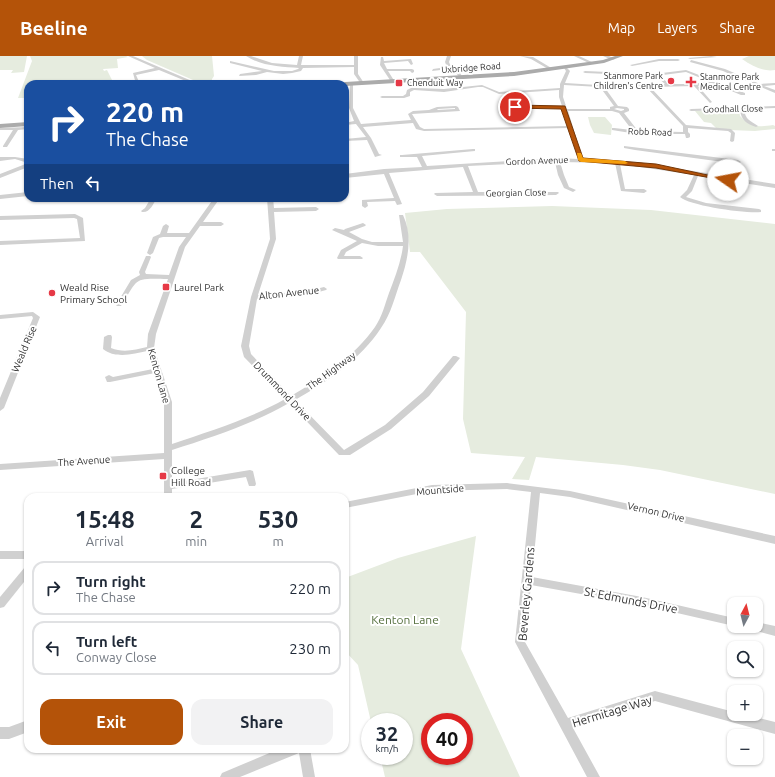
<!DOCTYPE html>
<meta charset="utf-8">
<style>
:root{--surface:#fff;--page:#f2f2f3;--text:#1f2937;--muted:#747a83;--line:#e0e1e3;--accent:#b45309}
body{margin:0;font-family:Ubuntu,sans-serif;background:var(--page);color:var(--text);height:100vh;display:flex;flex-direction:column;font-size:15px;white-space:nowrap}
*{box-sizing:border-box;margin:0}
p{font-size:13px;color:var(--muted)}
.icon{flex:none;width:22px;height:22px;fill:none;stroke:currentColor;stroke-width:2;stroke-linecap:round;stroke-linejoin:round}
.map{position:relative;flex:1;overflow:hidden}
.drawer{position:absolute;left:24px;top:437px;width:325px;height:260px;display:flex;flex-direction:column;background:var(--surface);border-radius:12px;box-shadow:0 1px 3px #0004}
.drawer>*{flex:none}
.top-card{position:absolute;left:24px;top:24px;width:325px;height:122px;border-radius:12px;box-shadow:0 1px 3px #0004;background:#1a4fa0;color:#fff;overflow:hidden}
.needle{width:26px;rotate:7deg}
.buttons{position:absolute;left:727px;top:541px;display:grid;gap:8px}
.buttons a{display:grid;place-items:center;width:36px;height:36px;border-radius:8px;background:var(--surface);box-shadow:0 1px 3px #0004;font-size:20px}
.speed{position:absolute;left:361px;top:657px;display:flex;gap:8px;font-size:20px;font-weight:700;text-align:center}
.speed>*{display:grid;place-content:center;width:52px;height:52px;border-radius:50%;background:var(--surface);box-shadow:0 1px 3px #0004;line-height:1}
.speed small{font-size:10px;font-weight:400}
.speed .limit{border:6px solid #d22;background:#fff;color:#111}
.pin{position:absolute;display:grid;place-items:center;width:34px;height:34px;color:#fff;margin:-17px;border:2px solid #fff;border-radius:50%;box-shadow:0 1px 4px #0007}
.me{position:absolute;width:44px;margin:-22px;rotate:282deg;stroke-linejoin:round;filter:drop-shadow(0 0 3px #0008)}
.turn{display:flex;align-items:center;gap:14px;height:84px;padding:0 16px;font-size:18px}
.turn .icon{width:52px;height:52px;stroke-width:2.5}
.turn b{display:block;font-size:28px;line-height:34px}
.then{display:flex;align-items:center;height:38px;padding:0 16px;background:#0003;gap:8px;font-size:15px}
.eta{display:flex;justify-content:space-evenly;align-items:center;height:68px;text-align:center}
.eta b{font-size:24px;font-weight:700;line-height:28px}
.cta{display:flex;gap:8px;margin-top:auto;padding:8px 16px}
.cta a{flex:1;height:46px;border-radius:12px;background:var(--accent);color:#fff;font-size:16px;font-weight:700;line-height:46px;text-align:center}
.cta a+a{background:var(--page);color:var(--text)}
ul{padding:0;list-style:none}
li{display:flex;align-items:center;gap:12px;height:54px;margin:0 8px 6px;padding:0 8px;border:2px solid var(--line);border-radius:12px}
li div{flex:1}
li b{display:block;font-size:15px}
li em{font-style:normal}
header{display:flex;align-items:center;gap:24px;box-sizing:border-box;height:56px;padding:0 20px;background:var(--accent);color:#fff}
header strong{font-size:19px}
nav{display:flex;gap:22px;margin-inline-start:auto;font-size:14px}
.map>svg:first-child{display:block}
.green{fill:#e6ecdf;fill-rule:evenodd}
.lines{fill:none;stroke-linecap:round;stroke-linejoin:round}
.minor{fill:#d0d0d0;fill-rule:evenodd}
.major{fill:#ababab;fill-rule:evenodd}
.route{fill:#b45309;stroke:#753606}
.slow{fill:#f59e0b}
.poi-dot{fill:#e63946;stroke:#fff;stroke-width:1.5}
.labels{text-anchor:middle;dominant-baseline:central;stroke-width:4;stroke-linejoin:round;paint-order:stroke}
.far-street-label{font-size:9px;fill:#333;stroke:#fff}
.far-poi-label{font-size:9px;fill:#333;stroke:#fff;text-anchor:start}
.poi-label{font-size:10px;fill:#333;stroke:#fff;text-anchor:start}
.street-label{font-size:10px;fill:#333;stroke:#fff}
.near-street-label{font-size:12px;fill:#333;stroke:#fff}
.near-park-label{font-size:12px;fill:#56703f;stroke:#fff}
</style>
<header>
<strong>Beeline</strong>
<nav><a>Map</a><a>Layers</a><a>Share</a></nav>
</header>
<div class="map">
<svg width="775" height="721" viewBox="0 0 775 721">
<rect width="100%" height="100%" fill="#fff"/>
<g class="green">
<polygon points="0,0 27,0 24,16 11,17 13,14 0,14"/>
<polygon points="30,0 126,0 128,1 117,3 118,12 103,13 104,15 107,14 114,28 28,28 28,42 18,42 32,5"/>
<polygon points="142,0 212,0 214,20 212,23 212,27 208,28 200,27 147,4"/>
<path d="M749,0H775V14C763,16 752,10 742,3Z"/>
<path d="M739,54L740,60C752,72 757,71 773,69L775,70V73L755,75L729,74L716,72L711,67L704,66L695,55Z"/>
<polygon points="588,61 605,61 612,69 611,79 594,77 590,69"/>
<polygon points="552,150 651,154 775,168 775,438 660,414 623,409 536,401 529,424 512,423 525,401 471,397 463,363 466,256 420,196 410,196 405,157 447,153"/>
<path d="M476,480L461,593L520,721H385L380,700H404V666H371L358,609L345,595V522L398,502ZM430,666H464V700H430Z"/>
</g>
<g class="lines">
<g class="minor">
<polygon points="128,0 133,0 199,28 193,28 159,14 136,19 140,28 136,28 133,17 155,12"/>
<path d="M246,0H251L272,7L297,9L299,0H303L301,9H354V0H358V18L364,27L361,28L354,18V11L303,12L301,15L292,17L283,18L267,16L256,19L239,20L240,18L262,15L230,7V5L274,15H292L298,13L299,12C282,11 261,10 246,0Z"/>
<polygon points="447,0 451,0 449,6 451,11 453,12 486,10 488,11 457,14 459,15 463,22 461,23 456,17 449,13 432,15 433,13 447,11 445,6"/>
<polygon points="520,0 533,1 553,13 550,14 531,3"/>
<polygon points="574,0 579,0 594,7 591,8"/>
<polygon points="603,0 609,0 615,3 612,4"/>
<polygon points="711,0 717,1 690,3 688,2"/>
<polygon points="381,1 383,1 384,5 411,3 413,8 411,9 408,5 384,7 387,13 412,13 414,14 414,16 412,17 410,15 388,15 395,26 392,27 380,9"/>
<polygon points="659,3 678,3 680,4 678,5 659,5 632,10 630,9"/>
<path d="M691,4L725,13L760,28L775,27V29L764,30L775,34V37L738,21L716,26L745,37V39H741L712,27L698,30L712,46L710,47L694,30L650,31L686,69L731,73L735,77L734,85L732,86L730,85L731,77L728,75L688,72V76L690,78V81L688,82H686L685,78H637L612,74V72H614L632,74L619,57L612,55H568L583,103L637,106L775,128V132L698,120L692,135L686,141L706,147L759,153L761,154V156C748,158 690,150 680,141L687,134L694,119L620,108L625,133H644L647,135L644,137L621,135L615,107L560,106L564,119L569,131L576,134L573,136L564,132L558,119L555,106L468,110L478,136H558L559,137L556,139L437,140L434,138L435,137L473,136L463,111L389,117L402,148L397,149L395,145L367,146L368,150L365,152L362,150V144L394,142L384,118L345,122V118L384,113L422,111L417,101H400V99H402L473,93H475V95L422,100L427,110L557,102L578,103L569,72L424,75L416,73L413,67L363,71L371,82L379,98L382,99L375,101L367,84L345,85V83L366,81L356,68L345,69V67L354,65L349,52L350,27L353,28V52L361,68L411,64L408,58L413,55L429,54L437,51L456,50L458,51L460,55L412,58L420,71L424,73L568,70L562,54V52H515L513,51L515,50H562L559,41V34L499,38L483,31H478L444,36L414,34L410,36V40L404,42H382L380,41L382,40H403L406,38L407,34L411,32L409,25L411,24L413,25L415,32L444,33L482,29L499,36L560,32V28L566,15L564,12L566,11L570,15L565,27L614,30L621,27L632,29L665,28L657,21L654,20L585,17L583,16L585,15L654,18L659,19L669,28H695L708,25L686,16L663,19L662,17L686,14L712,24L734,20L723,15L690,6ZM564,29L600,31L614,50L610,51V53H567L563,41ZM621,29L630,31L623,32L619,30ZM633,31H646L683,70V76L638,75L624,57L629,55V53L627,51L618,50L605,32C614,32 623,36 632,33ZM455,52V53L437,54L438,53ZM617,52L624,53V54L621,55L614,53Z"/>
<path d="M775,50V52L744,53C745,64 751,65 758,70L756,71C747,68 741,64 740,54L691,55L689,54L691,53Z"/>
<polygon points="28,71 28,73 18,74 7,91 3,91 3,90 13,74 0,74 0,72"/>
<polygon points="624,90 738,104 741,106 738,108 635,94 624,92"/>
<rect x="772" y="93" width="3" height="2"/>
<polygon points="0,101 15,101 28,103 28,107 15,103 0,105"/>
<polygon points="28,107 28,111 0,122 0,118"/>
<polygon points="28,136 28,140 0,143 0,139"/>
<path d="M151,142H157C153,148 150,157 142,156L141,155L145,152Z"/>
<path d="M214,142H220L203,166H221L224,168L221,170H200L185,191L156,278L154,292L172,346V388C210,375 250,363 285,343L244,301L241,290L251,241L270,183L267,142H273L274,152L316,151L319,153L316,155L274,156L276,183L258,239L308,235L324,231L327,233L326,234L308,239L257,243L249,290L251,298L291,340C322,322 355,300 375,271C382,261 385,248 389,237C395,221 401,206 403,190H378L362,187L346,196L344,200H360L363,202L362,203H338L337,202L341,194L357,185L332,174L335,172L344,174L345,173L363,167L366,169L365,170L349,176L362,183L372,186H403L399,159H403C413,180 408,203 401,224C395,240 391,258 381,272C361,303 327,326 295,344L344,394L385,369L423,336L453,300H456L460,302L429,340L391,373L350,399H339L289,347C253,368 212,381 172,394V427L250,414L253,415L256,428L255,430H249L246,421L172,433V441H164V403L0,414V408L164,397V346L155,317L110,326H107L105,321L109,319L113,321L153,313L147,295C134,298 115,303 103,293L104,281L108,279H111L112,281L111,292C123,297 135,294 147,291L148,278L168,223C132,222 139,222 121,250H117L116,249L131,224L140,219L139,216L146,200H150L151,201L145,216L146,218L169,219L179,191L186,181H163L159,182L153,197L150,199L147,197L153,181L160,178L163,170L166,168L169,170L167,177H189Z"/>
<polygon points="75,158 83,162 85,185 0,189 0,185 80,182 77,163 74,162 0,164 0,160"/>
<polygon points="33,256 40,261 4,352 0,355 0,342 33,262 32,260 0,263 0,259"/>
<polygon points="507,427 570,435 775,480 775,488 570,441 540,437 532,521 642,541 734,562 734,570 735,570 734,570 642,549 531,529 525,586 568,662 655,635 734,656 734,658 743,658 775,666 775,678 655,645 573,672 600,721 587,721 515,586 531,436 507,433 432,435 345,452 345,446 432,429"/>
<rect x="0" y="495" width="28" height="8"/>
<polygon points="28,510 28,521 4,551 0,552 0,541 25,511"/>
<polygon points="756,566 775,570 775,580 749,573 748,570 756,570"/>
<polygon points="28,664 28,676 9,683 0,683 0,671 9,671"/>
<polygon points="279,693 310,693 315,721 303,721 299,697 240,721 220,721 222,717"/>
</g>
<g class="major">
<polygon points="615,0 623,0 604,7 514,20 345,30 345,28 342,28 345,26 514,16 603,4"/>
<polygon points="28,66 28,70 0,72 0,68"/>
</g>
</g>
<polygon class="route" points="515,49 565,50 583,102 656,108 731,124 728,125 656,112 579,105 561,53 513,52 512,51"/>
<polygon class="slow" points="577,97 581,97 583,102 625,105 628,107 625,108 581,106 578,104"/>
<g class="poi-dot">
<circle cx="671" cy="25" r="4"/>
<path d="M689 20h4v4h4v4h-4v4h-4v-4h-4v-4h4z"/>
<rect x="395" y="23" width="8" height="8" rx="2"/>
<rect x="162" y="227" width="8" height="8" rx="2"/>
<circle cx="52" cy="237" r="4"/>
<rect x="159" y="416" width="8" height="8" rx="2"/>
</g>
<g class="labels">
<g class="far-street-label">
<text transform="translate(471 12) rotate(-4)">Uxbridge Road</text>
<text transform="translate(733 53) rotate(-1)">Goodhall Close</text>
<text transform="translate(650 76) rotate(2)">Robb Road</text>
<text transform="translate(537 105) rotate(-2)">Gordon Avenue</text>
<text transform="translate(516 137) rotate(-1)">Georgian Close</text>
</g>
<g class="far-poi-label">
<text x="663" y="20" text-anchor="end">Stanmore Park<tspan x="663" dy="10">Children's Centre</tspan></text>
<text x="700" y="21">Stanmore Park<tspan x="700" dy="10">Medical Centre</tspan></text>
<text x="407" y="27">Chenduit Way</text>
</g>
<g class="poi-label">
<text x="60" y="231">Weald Rise<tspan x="60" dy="12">Primary School</tspan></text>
<text x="174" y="231">Laurel Park</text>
<text x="171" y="414">College<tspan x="171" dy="12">Hill Road</tspan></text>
</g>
<g class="street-label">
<text transform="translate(289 237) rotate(-6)">Alton Avenue</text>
<text transform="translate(24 293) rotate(-67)">Weald Rise</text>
<text transform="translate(331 315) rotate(-36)">The Highway</text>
<text transform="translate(159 320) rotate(74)">Kenton Lane</text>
<text transform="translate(282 335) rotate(46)">Drummond Drive</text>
<text transform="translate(84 405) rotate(-4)">The Avenue</text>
<text transform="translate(440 434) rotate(-5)">Mountside</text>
<text transform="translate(656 456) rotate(13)">Vernon Drive</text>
</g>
<g class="near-street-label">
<text transform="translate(526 538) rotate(-85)">Beverley Gardens</text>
<text transform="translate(631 544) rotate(11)">St Edmunds Drive</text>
<text transform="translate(612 655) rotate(-17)">Hermitage Way</text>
</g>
<g class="near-park-label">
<text x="405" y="563">Kenton Lane</text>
</g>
</g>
</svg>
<div class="buttons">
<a><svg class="needle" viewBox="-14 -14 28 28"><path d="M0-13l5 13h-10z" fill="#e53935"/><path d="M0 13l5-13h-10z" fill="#747a83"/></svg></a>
<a><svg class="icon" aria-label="search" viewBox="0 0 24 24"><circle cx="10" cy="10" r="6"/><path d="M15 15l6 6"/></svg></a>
<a>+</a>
<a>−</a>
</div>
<div class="speed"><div>32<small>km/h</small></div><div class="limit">40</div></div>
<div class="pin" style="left:515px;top:51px;background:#d93025"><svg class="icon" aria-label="arrive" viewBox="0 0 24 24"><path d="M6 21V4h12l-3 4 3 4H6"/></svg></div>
<svg class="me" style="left:728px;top:124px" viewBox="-20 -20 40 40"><circle r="19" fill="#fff"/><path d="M0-13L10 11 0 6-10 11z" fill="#b45309"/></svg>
<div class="top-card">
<div class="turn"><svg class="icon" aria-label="right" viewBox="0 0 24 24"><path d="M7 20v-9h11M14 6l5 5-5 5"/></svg><div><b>220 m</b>The Chase</div></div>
<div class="then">Then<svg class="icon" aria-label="left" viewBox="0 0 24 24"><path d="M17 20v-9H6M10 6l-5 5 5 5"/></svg></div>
</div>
<section class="drawer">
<div class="eta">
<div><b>15:48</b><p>Arrival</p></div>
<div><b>2</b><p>min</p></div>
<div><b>530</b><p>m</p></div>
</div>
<ul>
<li><svg class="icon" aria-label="right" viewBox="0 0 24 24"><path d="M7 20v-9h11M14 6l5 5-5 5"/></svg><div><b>Turn right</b><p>The Chase</p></div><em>220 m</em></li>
<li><svg class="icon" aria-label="left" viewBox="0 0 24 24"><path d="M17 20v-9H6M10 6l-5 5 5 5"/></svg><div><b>Turn left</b><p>Conway Close</p></div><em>230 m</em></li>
</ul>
<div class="cta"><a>Exit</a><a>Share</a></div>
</section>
</div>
